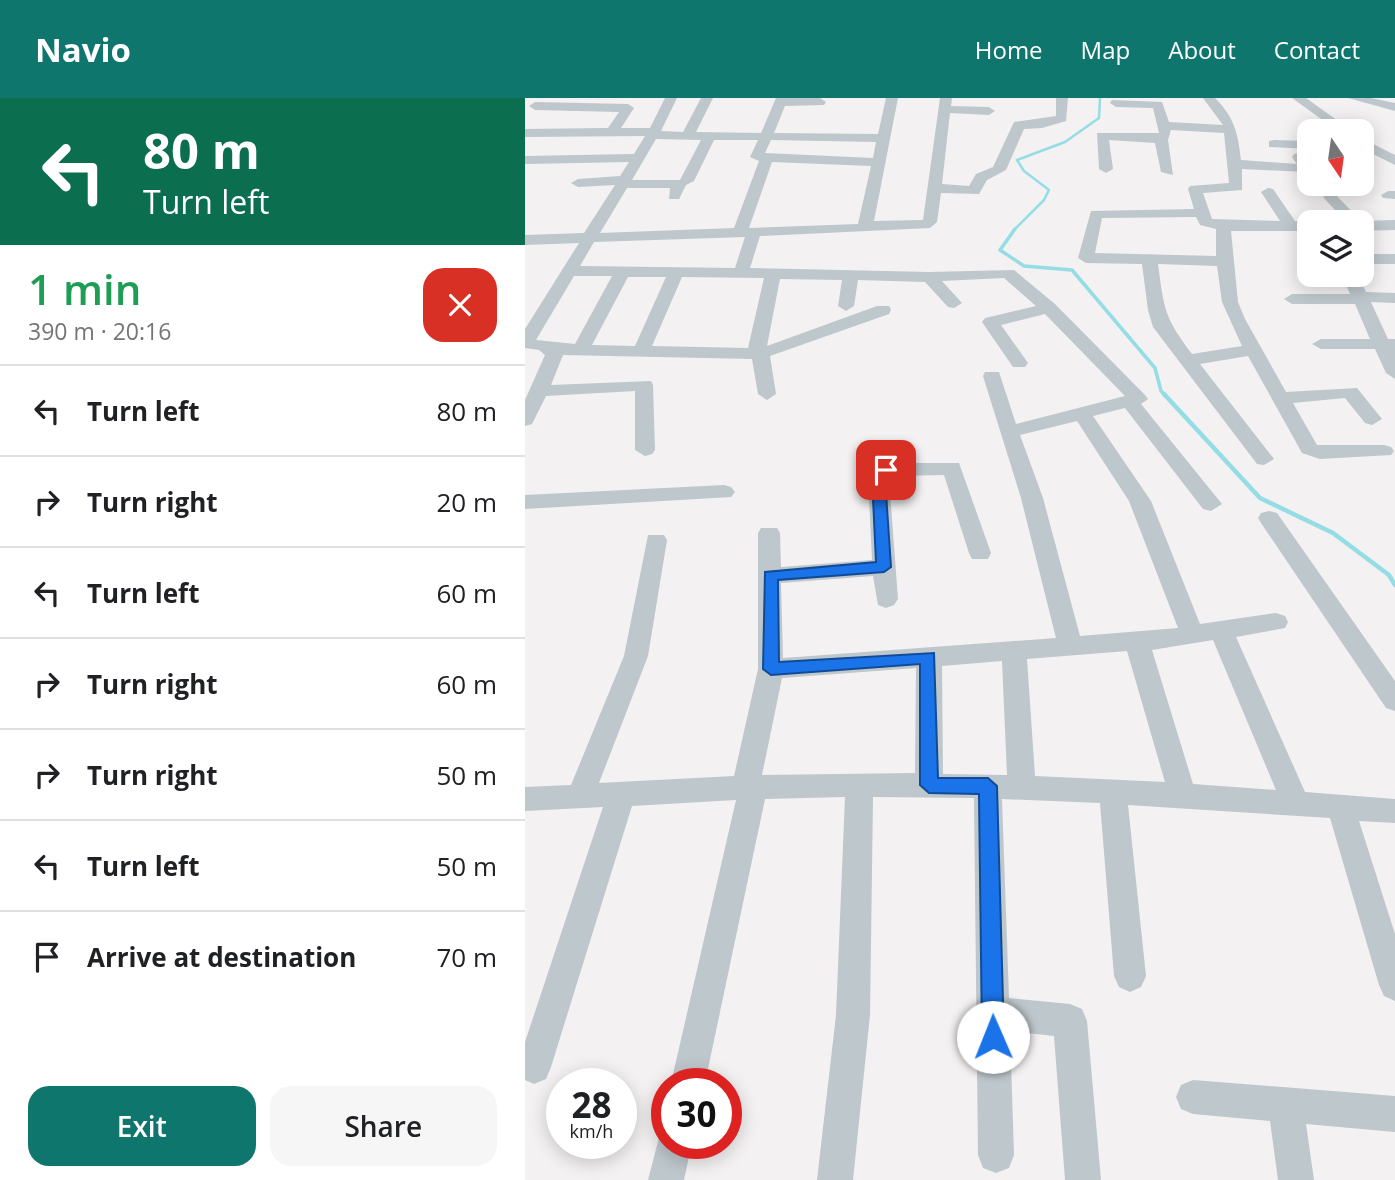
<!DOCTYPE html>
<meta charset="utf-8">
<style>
:root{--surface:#fff;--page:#f6f6f6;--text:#202124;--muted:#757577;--line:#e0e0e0;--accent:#0f766e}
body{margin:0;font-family:"Open Sans",sans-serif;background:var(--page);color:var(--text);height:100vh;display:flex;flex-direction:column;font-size:26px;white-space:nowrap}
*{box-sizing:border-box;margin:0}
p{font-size:23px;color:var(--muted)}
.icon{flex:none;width:38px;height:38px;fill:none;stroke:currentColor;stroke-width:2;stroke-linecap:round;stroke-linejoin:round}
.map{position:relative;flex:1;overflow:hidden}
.drawer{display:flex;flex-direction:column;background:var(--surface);width:525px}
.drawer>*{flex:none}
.hud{background:#0b6e4f;color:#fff;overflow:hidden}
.needle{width:46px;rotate:167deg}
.buttons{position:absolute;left:772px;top:21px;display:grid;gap:14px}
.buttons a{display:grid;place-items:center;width:77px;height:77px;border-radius:14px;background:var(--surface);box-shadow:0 4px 18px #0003;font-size:35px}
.speed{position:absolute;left:21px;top:970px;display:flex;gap:14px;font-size:35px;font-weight:700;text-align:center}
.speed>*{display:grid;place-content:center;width:91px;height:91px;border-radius:50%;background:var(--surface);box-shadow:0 4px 18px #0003;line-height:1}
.speed small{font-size:18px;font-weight:400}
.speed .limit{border:10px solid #d22;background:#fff;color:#111}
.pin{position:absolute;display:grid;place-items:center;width:60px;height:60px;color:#fff;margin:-30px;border-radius:14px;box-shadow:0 4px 10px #0006}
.me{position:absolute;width:77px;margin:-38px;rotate:359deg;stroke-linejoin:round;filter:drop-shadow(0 0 5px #0008)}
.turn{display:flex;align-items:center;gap:24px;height:147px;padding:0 28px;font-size:32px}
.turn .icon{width:91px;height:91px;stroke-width:2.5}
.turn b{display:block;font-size:49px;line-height:60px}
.round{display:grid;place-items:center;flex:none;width:74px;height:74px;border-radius:21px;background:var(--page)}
.head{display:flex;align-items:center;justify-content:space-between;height:119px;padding:0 28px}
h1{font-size:42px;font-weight:600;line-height:52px;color:#1e9e55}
.primary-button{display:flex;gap:14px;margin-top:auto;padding:14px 28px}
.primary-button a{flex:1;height:80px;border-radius:21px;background:var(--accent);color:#fff;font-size:28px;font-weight:600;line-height:80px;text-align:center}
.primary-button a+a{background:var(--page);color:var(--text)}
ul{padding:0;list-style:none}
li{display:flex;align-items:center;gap:21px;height:91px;padding:0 28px;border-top:2px solid var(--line)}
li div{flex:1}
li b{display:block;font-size:26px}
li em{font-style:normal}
header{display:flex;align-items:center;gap:42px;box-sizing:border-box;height:98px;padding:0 35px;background:var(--accent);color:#fff}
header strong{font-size:33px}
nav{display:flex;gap:38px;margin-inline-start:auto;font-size:24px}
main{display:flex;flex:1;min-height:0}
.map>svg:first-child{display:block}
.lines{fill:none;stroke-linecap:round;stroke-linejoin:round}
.stream-far2{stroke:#95dde5;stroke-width:2.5}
.stream-far1{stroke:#95dde5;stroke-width:3.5}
.stream{stroke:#95dde5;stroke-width:4.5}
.minor{fill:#bec7cc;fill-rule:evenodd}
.route{fill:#1a73e8;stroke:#114b97;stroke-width:2}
</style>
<header>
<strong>Navio</strong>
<nav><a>Home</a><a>Map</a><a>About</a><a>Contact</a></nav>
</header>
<main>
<section class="drawer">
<div class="hud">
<div class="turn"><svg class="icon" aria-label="left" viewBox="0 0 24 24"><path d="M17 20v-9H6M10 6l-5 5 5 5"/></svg><div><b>80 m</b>Turn left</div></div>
</div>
<div class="head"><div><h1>1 min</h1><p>390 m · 20:16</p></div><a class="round" style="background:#d93025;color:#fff"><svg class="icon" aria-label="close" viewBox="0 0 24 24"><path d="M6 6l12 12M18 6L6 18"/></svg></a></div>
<ul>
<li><svg class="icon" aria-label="left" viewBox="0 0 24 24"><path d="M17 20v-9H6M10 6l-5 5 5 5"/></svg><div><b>Turn left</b></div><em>80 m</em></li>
<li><svg class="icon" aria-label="right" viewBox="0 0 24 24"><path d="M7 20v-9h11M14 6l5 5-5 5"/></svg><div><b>Turn right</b></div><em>20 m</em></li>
<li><svg class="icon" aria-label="left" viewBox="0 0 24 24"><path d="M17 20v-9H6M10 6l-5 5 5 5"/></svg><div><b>Turn left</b></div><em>60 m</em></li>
<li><svg class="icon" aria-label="right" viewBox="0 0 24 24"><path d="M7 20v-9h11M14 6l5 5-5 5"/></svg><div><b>Turn right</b></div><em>60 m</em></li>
<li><svg class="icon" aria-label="right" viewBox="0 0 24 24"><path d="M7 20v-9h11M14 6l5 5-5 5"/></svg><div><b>Turn right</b></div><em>50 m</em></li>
<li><svg class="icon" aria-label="left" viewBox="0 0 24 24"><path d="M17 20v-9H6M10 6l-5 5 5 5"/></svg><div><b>Turn left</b></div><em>50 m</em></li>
<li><svg class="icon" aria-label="arrive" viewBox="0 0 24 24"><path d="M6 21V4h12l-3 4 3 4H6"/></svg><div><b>Arrive at destination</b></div><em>70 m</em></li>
</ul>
<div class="primary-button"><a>Exit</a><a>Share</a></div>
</section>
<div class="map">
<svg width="870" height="1082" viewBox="0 0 870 1082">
<rect width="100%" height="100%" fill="#f3f1f1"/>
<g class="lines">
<polyline class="stream-far2" points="488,133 519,102 524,92 499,73 492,62 540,44 574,20 575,0"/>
<polyline class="stream-far1" points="490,131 475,152 499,168 547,172 630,270 636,293 641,298"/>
<polyline class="stream" points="639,296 735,400 808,435 864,477 870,487"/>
<g class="minor">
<path d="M140,0H152L136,33L158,34L176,0H188L171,34L236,35L251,0H295L301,4L299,7L260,8L249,35L353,36L361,0H373L349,123L398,122L415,0H427L426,8L464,9L470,13L464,17L425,15L417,86L444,88L451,76L468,69L489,24L531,18V0H543L541,23L517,30L499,31L481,72L462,82L454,96L416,95L412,124L405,130L235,138L225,170L404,174L489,172L530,206L620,297L623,301L616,306L697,406L686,413L678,411L600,310L568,318L626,403L675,526L751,515L760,518L763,524L760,530L711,539L780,694L870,701V725L834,723L870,836V903L859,898L854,887L805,720L603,707L621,878L616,889L605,894L594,889L589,878L575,705L477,701L484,900L545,906L557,911L562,923L576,1082H540L529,938L485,933L489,1057L484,1070L471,1075L458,1070L453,1057L449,700L348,699L345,917L328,1082H292L311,917L320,699L240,701L180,985H146L211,702L107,708L26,969L21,981L9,986L0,982V944L78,709L0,713V689L46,687L99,558L123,437H139L142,442L123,558L74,685L209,678L233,571V435L236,430H252L255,435L256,469L347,462L343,379L354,367L361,365H434L466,455L463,461H447L444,455L419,377L366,378L364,381L373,501L369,507L361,510L353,507L348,478L256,485L258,560L531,540L496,400L458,278L460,274H474L491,326L600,298L520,216L476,227L503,265L500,269H488L457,224L460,220L511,208L479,180L417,183L437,205L429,210L423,209L400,184L333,182L329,208L321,213L313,208L317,182L255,181L242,248L352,208H364L366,212L364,216L245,258L251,296L242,302L233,296L227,261L38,257L26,287L126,283L128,287L130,352L127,356L120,358L110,352V293L21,298L7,326L0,328V302L20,257L14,252L0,250V231L54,145L0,147V137L59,135L90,87L53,89L46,85L53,81L95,78L104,64L0,66V58L109,56L120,38L0,39V31L83,30L94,14L10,12L4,8L10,4L103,6L109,10L96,30H125ZM131,41L176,42L155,82H107ZM189,42H233L225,59L234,63L209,130L75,135L102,90H145L144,101H154L161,87L169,83ZM246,42L351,44L348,60L240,55ZM247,64L346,68L333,126L224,130ZM220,139L210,170L55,168L69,144ZM49,178H87L50,246L11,242ZM103,179H141L110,248L67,247ZM157,179L239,180L223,250L127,248ZM552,323L604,403L653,530L555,538L518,400L495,337ZM688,542L751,692L668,686L627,552ZM602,553L640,684L510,678L502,561ZM477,563L482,677L418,676L417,568ZM391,570L390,675L237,677L257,580Z"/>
<path d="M678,0H690C710,20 713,36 716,62L772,66L767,59L769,56L784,54L782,74L717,71V92L678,95L687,121L755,123L736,94L743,90L748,91L770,123L787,124H784V133H706L713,204L720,221L761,294L832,290L857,321L847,327L840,325L820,300L768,305L792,347H859L866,349L869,353L866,357L795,361L777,355L723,258L675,266L749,361L739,367L732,366L628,229L623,212L617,166L561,165L553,160L566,113L669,111L663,91L665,88L704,85L699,35L646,32L643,42L648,77L636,74L630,45L584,42L588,71L581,75L574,71L572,35H634L628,10L591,9L585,5L587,2L637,4L644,24L698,27ZM671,119L675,127L691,131V158L570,155L577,120ZM633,166L692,168L697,204L717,248L667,256C639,219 639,211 633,166Z"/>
<polygon points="767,0 781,0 827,33 813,33"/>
<polygon points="823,0 846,0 870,5 870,13"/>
<polygon points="836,40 870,57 870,67 836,50"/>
<polygon points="749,42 784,43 784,51 744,49 744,43"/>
<polygon points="863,93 870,93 870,101 858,100 856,97"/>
<polygon points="805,95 810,96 836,123 870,122 870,132 836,133 836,124 821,124 798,99"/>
<rect x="836" y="156" width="34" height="10"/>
<polygon points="817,177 833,177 841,194 870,195 870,205 846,204 863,241 870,241 870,281 861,275 850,251 796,251 787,246 796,241 845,241 830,206 767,206 759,201 767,196 825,196"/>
<polygon points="199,387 206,389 210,394 206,399 0,411 0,397"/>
<polygon points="744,413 752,415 870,583 870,613 861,610 736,425 733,420 736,415"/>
<polygon points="668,982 870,998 870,1034 781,1026 789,1082 753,1082 745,1023 668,1016 656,1011 651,999 656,987"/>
<polygon points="142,1030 142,1045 167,1045 159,1082 123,1082 136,1032"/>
</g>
</g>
<polygon class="route" points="361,368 368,372 360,380 366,469 359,474 253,482 254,564 409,555 413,680 463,680 472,688 479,939 476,946 468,950 461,946 457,939 454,696 404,695 395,687 395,566 246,577 238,571 240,474 351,464 347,379"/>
</svg>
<div class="buttons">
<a><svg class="needle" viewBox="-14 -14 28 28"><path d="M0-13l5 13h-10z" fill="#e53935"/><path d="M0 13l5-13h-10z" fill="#757577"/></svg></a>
<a><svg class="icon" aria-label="layers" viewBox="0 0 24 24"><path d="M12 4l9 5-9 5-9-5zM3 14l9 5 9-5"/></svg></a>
</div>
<div class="speed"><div>28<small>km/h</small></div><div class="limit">30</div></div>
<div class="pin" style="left:361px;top:372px;background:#d93025"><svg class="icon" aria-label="arrive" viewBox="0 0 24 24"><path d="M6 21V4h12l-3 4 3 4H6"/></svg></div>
<svg class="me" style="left:468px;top:939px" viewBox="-20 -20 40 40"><circle r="19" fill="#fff"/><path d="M0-13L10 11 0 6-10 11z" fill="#1a73e8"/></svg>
</div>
</main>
